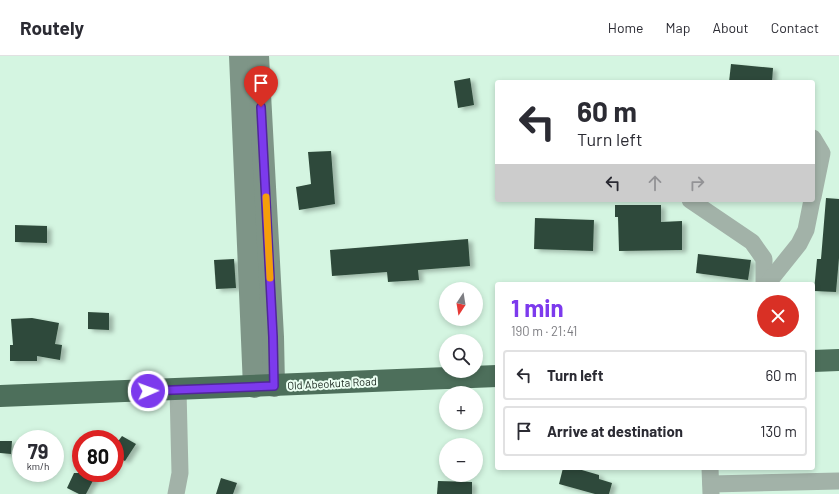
<!DOCTYPE html>
<meta charset="utf-8">
<style>
:root{--surface:#fff;--page:#f7f7f7;--text:#2b2b33;--muted:#7c7c81;--line:#e1e1e2;--accent:#7c3aed}
body{margin:0;font-family:Barlow,sans-serif;background:var(--page);color:var(--text);height:100vh;display:flex;flex-direction:column;font-size:15px;white-space:nowrap}
*{box-sizing:border-box;margin:0}
p{font-size:13px;color:var(--muted)}
.icon{flex:none;width:22px;height:22px;fill:none;stroke:currentColor;stroke-width:2;stroke-linecap:round;stroke-linejoin:round}
.map{position:relative;flex:1;overflow:hidden}
.drawer{position:absolute;left:495px;top:226px;width:320px;height:188px;display:flex;flex-direction:column;background:var(--surface);border-radius:4px;box-shadow:0 2px 6px #0003}
.drawer>*{flex:none}
.hud{position:absolute;left:495px;top:24px;width:320px;height:122px;border-radius:4px;box-shadow:0 2px 6px #0003;background:#fff;color:var(--text);overflow:hidden}
.needle{width:26px;rotate:192deg}
.controls{position:absolute;left:439px;top:226px;display:grid;gap:8px}
.controls a{display:grid;place-items:center;width:44px;height:44px;border-radius:50%;background:var(--surface);box-shadow:0 2px 6px #0003;font-size:20px}
.speed{position:absolute;left:12px;top:374px;display:flex;gap:8px;font-size:20px;font-weight:700;text-align:center}
.speed>*{display:grid;place-content:center;width:52px;height:52px;border-radius:50%;background:var(--surface);box-shadow:0 2px 6px #0003;line-height:1}
.speed small{font-size:10px;font-weight:400}
.speed .limit{border:6px solid #d22;background:#fff;color:#111}
.pin{position:absolute;display:grid;place-items:center;width:34px;height:34px;color:#fff;margin:-41px -17px;border-radius:50% 50% 50% 0;rotate:-45deg;box-shadow:0 0 4px #0007}
.pin .icon{rotate:45deg}
.me{position:absolute;width:44px;margin:-22px;rotate:88deg;stroke-linejoin:round;filter:drop-shadow(0 0 3px #0008)}
.turn{display:flex;align-items:center;gap:14px;height:84px;padding:0 16px;font-size:18px}
.turn .icon{width:52px;height:52px;stroke-width:2.5}
.turn b{display:block;font-size:28px;line-height:34px}
.lanes{display:flex;align-items:center;height:38px;padding:0 16px;background:#0003;justify-content:center;gap:20px;direction:ltr}
.lanes .off{opacity:.35}
.round{display:grid;place-items:center;flex:none;width:42px;height:42px;border-radius:21px;background:var(--page)}
.overview{display:flex;align-items:center;justify-content:space-between;height:68px;padding:0 16px}
h1{font-size:24px;font-weight:700;line-height:30px;color:var(--accent)}
ul{padding:0;list-style:none}
li{display:flex;align-items:center;gap:12px;height:50px;margin:0 8px 6px;padding:0 8px;border:2px solid var(--line);border-radius:4px}
li div{flex:1}
li b{display:block;font-size:15px}
li em{font-style:normal}
header{display:flex;align-items:center;gap:24px;box-sizing:border-box;height:56px;padding:0 20px;background:var(--surface);border-bottom:1px solid var(--line)}
header strong{font-size:19px}
nav{display:flex;gap:22px;margin-inline-start:auto;font-size:14px}
.map>svg:first-child{display:block}
.building{fill:#2e4a3a;filter:url(#shadow)}
.lines{fill:none;stroke-linecap:round;stroke-linejoin:round}
.street{stroke:#a2b2a8;stroke-width:17}
.secondary{stroke:#7e9587;stroke-width:22}
.highway{stroke:#4d6f5b;stroke-width:22}
.route-casing{stroke:#51269a;stroke-width:10}
.route{stroke:#7c3aed;stroke-width:7}
.slow{stroke:#f59e0b;stroke-width:7}
.labels{text-anchor:middle;dominant-baseline:central;stroke-width:4;stroke-linejoin:round;paint-order:stroke}
.street-label{font-size:11px;fill:#1b271f;stroke:#ebfff2}
</style>
<header>
<strong>Routely</strong>
<nav><a>Home</a><a>Map</a><a>About</a><a>Contact</a></nav>
</header>
<div class="map">
<svg width="839" height="438" viewBox="0 0 839 438">
<defs>
<filter id="shadow"><feDropShadow dx="4.5" dy="2.5" stdDeviation="2" flood-color="#0004"/></filter>
</defs>
<rect width="100%" height="100%" fill="#d4f5e1"/>
<g class="building">
<polygon points="731,8 773,12 772,26 729,26"/>
<polygon points="470,22 474,49 458,52 454,25"/>
<polygon points="331,95 335,148 299,154 296,131 311,128 308,96"/>
<polygon points="826,142 839,143 839,202 836,236 814,235 817,203 821,203"/>
<polygon points="615,149 661,149 661,166 682,165 682,194 619,195 618,161 615,161"/>
<polygon points="535,162 594,164 593,195 534,193"/>
<polygon points="15,169 47,170 47,187 15,186"/>
<polygon points="468,183 470,210 418,214 419,224 388,226 387,216 332,220 330,194"/>
<polygon points="698,198 751,204 748,224 696,217"/>
<polygon points="234,203 236,232 216,233 214,204"/>
<polygon points="88,256 109,257 109,274 88,273"/>
<polygon points="32,262 59,267 55,288 62,289 60,304 37,300 37,305 10,305 10,289 13,289 11,263"/>
<polygon points="122,380 136,388 125,405 115,400 115,384 119,384"/>
<polygon points="0,385 12,385 11,398 0,397"/>
<polygon points="563,412 575,412 599,419 599,423 612,427 609,438 595,438 559,428"/>
<polygon points="74,417 97,417 86,438 79,438 67,432"/>
<polygon points="221,422 237,427 233,438 216,438"/>
<polygon points="438,425 472,426 472,438 437,438"/>
</g>
<g class="lines">
<g class="street">
<polyline points="813,82 822,97 813,141"/>
<polyline points="690,144 752,186 764,203 764,228"/>
<polyline points="767,228 799,188 806,174 812,144"/>
<polyline points="710,412 711,438"/>
<polyline points="711,428 839,425"/>
<polyline points="176,438 180,417 178,334"/>
</g>
<g class="secondary">
<polyline points="240,0 254,331"/>
<polyline points="258,0 273,281 274,330"/>
</g>
<g class="highway">
<polyline points="813,305 839,304"/>
<polyline points="0,340 497,320"/>
</g>
</g>
<g class="lines">
<defs>
<polyline id="route" points="148,335 274,330 273,281 261,51"/>
</defs>
<use href="#route" class="route-casing"/>
<use href="#route" class="route"/>
<polyline class="slow" points="266,141 270,222"/>
</g>
<g class="labels">
<g class="street-label">
<text transform="translate(332 327) rotate(-3)">Old Abeokuta Road</text>
</g>
</g>
</svg>
<div class="controls">
<a><svg class="needle" viewBox="-14 -14 28 28"><path d="M0-13l5 13h-10z" fill="#e53935"/><path d="M0 13l5-13h-10z" fill="#7c7c81"/></svg></a>
<a><svg class="icon" aria-label="search" viewBox="0 0 24 24"><circle cx="10" cy="10" r="6"/><path d="M15 15l6 6"/></svg></a>
<a>+</a>
<a>−</a>
</div>
<div class="speed"><div>79<small>km/h</small></div><div class="limit">80</div></div>
<div class="pin" style="left:261px;top:51px;background:#d93025"><svg class="icon" aria-label="arrive" viewBox="0 0 24 24"><path d="M6 21V4h12l-3 4 3 4H6"/></svg></div>
<svg class="me" style="left:148px;top:335px" viewBox="-20 -20 40 40"><circle r="17" fill="#7c3aed" stroke="#fff" stroke-width="3"/><path d="M0-11L8 9 0 5-8 9z" fill="#fff"/></svg>
<div class="hud">
<div class="turn"><svg class="icon" aria-label="left" viewBox="0 0 24 24"><path d="M17 20v-9H6M10 6l-5 5 5 5"/></svg><div><b>60 m</b>Turn left</div></div>
<div class="lanes"><svg class="icon" aria-label="left" viewBox="0 0 24 24"><path d="M17 20v-9H6M10 6l-5 5 5 5"/></svg><svg class="icon off" aria-label="ahead" viewBox="0 0 24 24"><path d="M12 20V5M6 11l6-6 6 6"/></svg><svg class="icon off" aria-label="right" viewBox="0 0 24 24"><path d="M7 20v-9h11M14 6l5 5-5 5"/></svg></div>
</div>
<section class="drawer">
<div class="overview"><div><h1>1 min</h1><p>190 m · 21:41</p></div><a class="round" style="background:#d93025;color:#fff"><svg class="icon" aria-label="close" viewBox="0 0 24 24"><path d="M6 6l12 12M18 6L6 18"/></svg></a></div>
<ul>
<li><svg class="icon" aria-label="left" viewBox="0 0 24 24"><path d="M17 20v-9H6M10 6l-5 5 5 5"/></svg><div><b>Turn left</b></div><em>60 m</em></li>
<li><svg class="icon" aria-label="arrive" viewBox="0 0 24 24"><path d="M6 21V4h12l-3 4 3 4H6"/></svg><div><b>Arrive at destination</b></div><em>130 m</em></li>
</ul>
</section>
</div>
